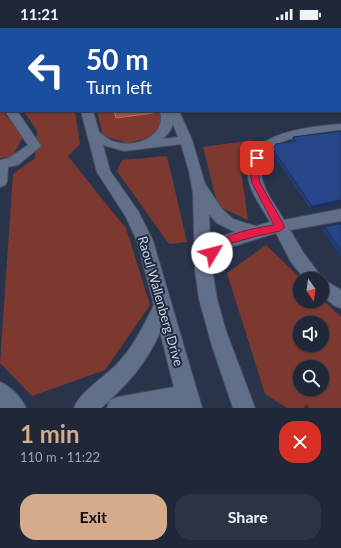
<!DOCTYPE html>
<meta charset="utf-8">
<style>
:root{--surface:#1f2738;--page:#2c3343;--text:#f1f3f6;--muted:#a1a5ae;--line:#3c4453;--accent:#d6ab8b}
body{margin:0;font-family:Lato,sans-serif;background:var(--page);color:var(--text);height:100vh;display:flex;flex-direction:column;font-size:15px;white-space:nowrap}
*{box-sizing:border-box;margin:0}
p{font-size:13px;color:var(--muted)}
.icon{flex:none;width:22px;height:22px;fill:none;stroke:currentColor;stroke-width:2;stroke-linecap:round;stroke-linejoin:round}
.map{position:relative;height:380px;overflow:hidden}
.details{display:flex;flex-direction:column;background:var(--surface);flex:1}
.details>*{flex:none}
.hud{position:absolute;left:0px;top:0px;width:341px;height:84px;box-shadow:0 1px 3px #0004,0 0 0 1px var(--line);background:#1a4fa0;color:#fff;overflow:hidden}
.needle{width:26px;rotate:166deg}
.fabs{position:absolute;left:293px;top:244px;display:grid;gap:8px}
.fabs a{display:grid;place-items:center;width:36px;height:36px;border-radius:50%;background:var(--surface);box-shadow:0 1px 3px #0004,0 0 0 1px var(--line);font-size:20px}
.pin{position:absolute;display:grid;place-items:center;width:34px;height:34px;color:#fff;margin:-17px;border-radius:8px;box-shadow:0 2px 6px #0006}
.me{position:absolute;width:44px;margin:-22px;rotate:53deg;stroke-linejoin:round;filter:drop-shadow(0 0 3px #0008)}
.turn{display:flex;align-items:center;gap:14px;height:84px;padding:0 20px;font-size:18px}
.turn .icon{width:52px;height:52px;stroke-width:2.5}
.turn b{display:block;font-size:28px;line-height:34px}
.round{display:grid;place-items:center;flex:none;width:42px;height:42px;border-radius:16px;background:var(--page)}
.overview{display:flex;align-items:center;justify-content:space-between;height:68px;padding:0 20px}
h1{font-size:24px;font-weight:700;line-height:30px;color:var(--accent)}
.primary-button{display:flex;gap:8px;margin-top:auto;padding:8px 20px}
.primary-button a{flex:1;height:46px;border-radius:16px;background:var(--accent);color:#111;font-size:16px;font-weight:700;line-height:46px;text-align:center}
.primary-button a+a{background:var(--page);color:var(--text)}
.status{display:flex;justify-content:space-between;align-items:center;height:28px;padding:0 20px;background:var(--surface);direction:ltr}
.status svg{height:11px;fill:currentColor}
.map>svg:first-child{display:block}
.green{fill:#7d392f;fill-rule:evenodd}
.water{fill:#a54e41;stroke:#b17672}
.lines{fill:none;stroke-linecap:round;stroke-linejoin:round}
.minor-casing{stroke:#465062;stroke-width:2}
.minor{fill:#626f89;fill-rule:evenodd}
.wall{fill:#223c76}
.shaded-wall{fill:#1b3160}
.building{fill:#274689;stroke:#1b3160}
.route{fill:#e11d48;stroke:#92132f}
.labels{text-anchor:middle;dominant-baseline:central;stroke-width:4;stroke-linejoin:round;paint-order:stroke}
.street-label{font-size:13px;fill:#cdd4e3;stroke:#1f2a40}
</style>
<div class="status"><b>11:21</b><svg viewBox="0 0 49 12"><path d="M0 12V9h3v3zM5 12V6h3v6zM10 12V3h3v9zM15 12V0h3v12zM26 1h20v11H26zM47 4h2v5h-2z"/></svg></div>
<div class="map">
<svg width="341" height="380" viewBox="0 0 341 380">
<rect width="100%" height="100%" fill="#29344b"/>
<g class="green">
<polygon points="0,80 1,83 3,83 23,109 12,129 0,130"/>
<polygon points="24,83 75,83 80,116 68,128 106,176 126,200 150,277 105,342 32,368 0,335 13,146 35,130 37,103"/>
<polygon points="97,83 114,83 117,89 153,85 152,83 161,83 164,91 156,108 128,115 103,108"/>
<polygon points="252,112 241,143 248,192 218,178 203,119"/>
<polygon points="167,128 187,214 169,216 117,143 122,132"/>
<path d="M266,217L301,251H300V273H322V271L341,289V380H309L307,376L304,380H287L265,366L227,245ZM300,295H322V317H300ZM300,339H322V361H300Z"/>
</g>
<polygon class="water" points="114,83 152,83 153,85 116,90"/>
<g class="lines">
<defs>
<g id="minor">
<rect x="64" y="0" width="8" height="1"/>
<polygon points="137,0 147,0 148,1 138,1"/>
<polygon points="5,83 17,83 41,118 18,137 8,139 7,154 5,157 0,159 0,132 9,130 28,117"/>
<path d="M81,83H93L99,104C103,107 108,111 112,113C133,121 167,110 160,83H179L192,112L205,156L222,181L233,191L245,195L256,198L270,194C263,181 253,169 249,154C237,104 308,99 341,96V102C311,106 249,109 263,154C267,168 277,179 284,192L341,181V193L290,202L303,224L323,251L341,262V280L335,278L322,268V251H304L303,249L291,234L276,205L231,219L220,227L212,242L217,271L226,303L255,380H233L212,318L199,271L195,242L193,165L189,143L181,116L124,123L103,117L110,143L138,183L153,213L202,380H107L110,372L118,369L174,359L160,304C147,335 126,358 101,380H74C81,363 102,351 115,338C133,320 143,299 154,277L137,213L126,189L97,144ZM173,96L178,109L163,111L170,103ZM209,186L217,195L235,204L220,209L210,216Z"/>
<path d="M0,354C11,359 21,369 26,380H0Z"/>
</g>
</defs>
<use href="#minor" class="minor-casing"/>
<use href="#minor" class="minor"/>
</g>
<g class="wall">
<polygon points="225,0 327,0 328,1 225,1"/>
<polygon points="293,109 341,175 310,181 271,123 272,120 292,113"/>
<polygon points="341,196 341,229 323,203 325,199"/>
</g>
<g class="shaded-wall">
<rect x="340" y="58" width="1" height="8"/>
<polygon points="341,172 341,175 310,181 312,178"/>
</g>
<g class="building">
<polygon points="232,0 327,0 328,1 233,1"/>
<polygon points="340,10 341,11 341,58 340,58"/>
<polygon points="341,103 341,172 312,178 272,120 276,116 296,113 293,109"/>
<polygon points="341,196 341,223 325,199"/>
</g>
<path class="route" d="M257,127L261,130L258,144L260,155L285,199L280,203L257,208L232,215L220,222L215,228L212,229L208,228L207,225C216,206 256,200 274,197L252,155L250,144L254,130Z"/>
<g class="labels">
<g class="street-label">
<text transform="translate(161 273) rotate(74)">Raoul Wallenberg Drive</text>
</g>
</g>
</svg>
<div class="fabs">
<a><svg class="needle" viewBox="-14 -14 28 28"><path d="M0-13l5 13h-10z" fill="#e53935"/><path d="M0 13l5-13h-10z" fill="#a1a5ae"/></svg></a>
<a><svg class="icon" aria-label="sound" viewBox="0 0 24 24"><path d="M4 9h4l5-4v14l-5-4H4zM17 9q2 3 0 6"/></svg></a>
<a><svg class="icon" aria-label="search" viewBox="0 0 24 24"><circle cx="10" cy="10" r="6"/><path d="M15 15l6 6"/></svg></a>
</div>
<div class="pin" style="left:257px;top:130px;background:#d93025"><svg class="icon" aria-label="arrive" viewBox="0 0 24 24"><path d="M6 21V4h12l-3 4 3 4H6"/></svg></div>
<svg class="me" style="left:212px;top:225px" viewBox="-20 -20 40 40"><circle r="19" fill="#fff"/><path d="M0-13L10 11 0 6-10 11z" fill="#e11d48"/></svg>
<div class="hud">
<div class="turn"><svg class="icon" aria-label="left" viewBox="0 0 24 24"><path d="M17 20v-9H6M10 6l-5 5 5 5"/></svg><div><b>50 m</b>Turn left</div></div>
</div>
</div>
<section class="details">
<div class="overview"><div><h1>1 min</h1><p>110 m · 11:22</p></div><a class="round" style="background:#d93025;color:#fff"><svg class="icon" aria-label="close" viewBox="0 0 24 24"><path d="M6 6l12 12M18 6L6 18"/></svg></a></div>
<div class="primary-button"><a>Exit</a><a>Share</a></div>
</section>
